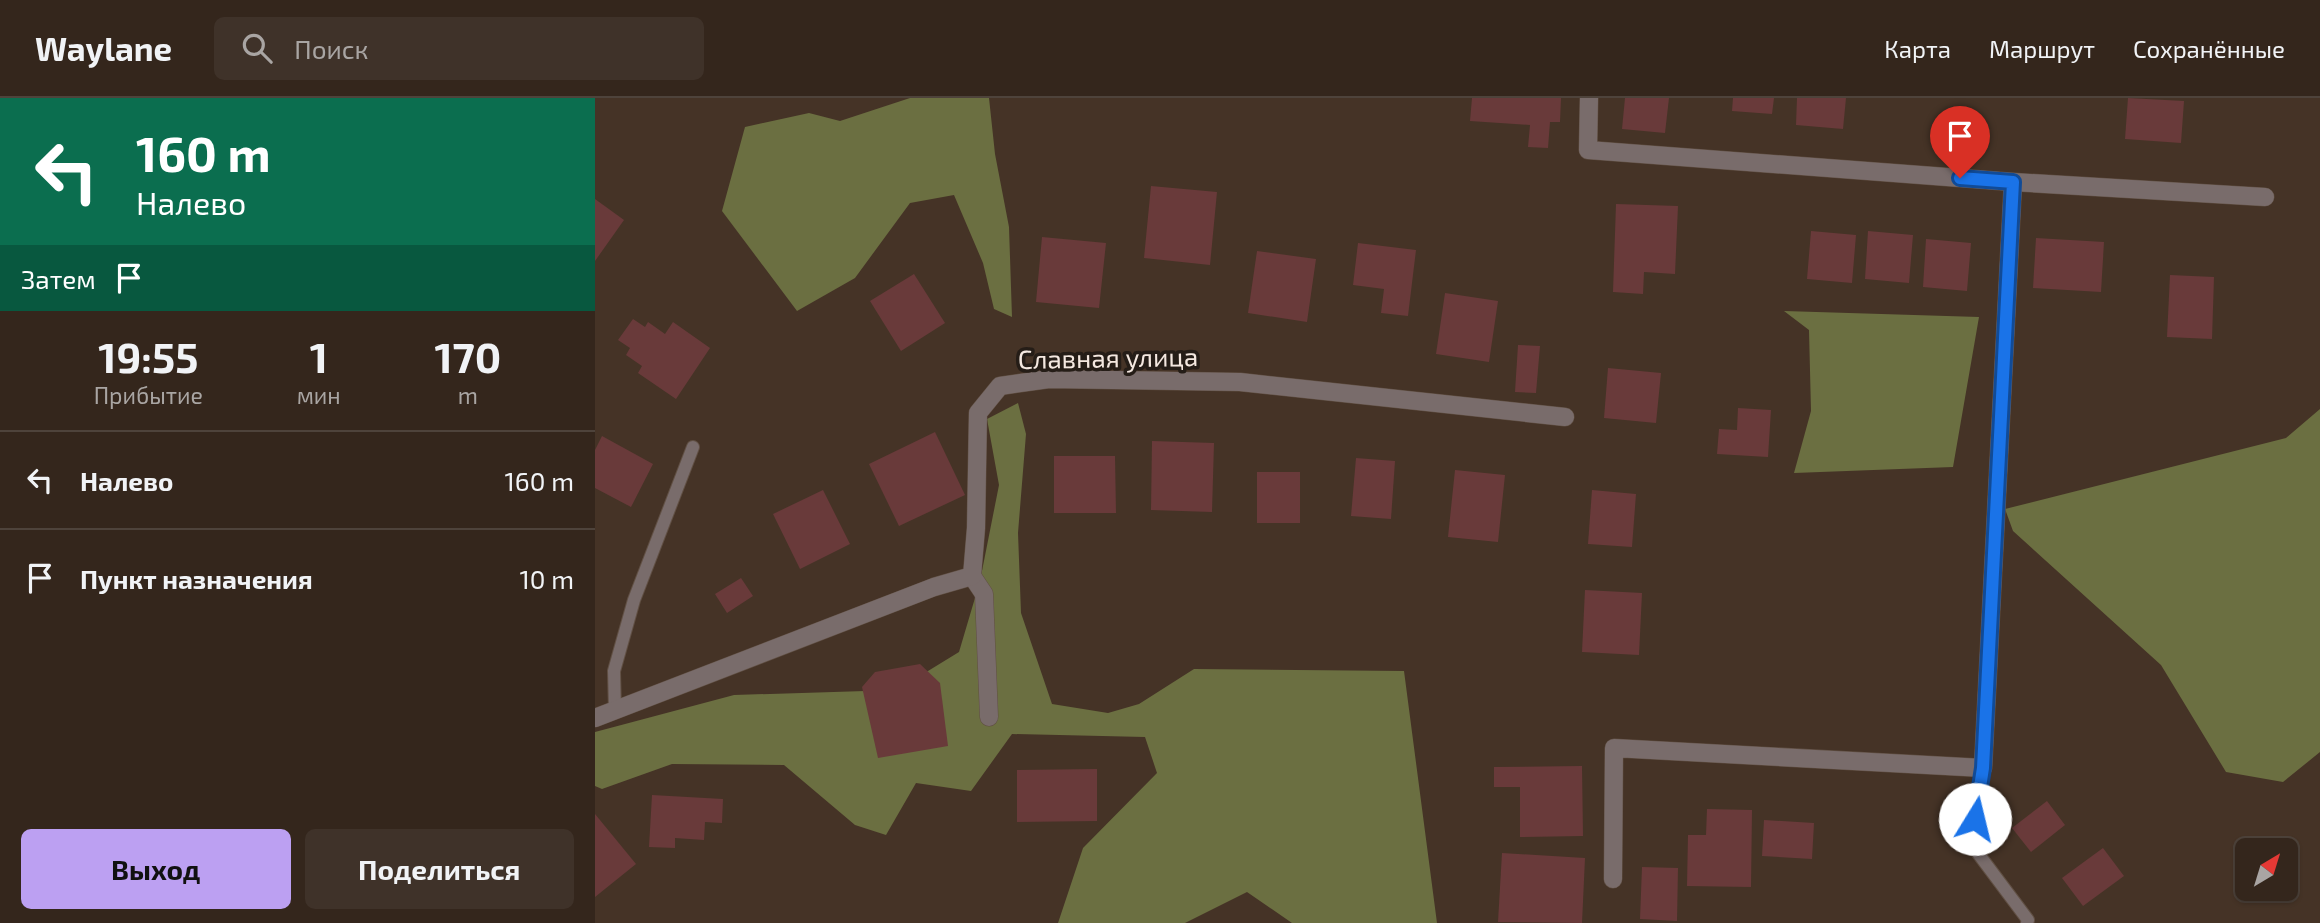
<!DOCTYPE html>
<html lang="ru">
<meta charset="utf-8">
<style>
:root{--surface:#34261c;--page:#3f3229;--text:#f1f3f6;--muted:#a9a5a3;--line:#4e433b;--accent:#bca0f2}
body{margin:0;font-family:"Exo 2",sans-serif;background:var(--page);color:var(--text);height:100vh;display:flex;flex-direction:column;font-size:26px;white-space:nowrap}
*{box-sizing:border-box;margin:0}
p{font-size:23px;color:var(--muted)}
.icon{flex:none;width:38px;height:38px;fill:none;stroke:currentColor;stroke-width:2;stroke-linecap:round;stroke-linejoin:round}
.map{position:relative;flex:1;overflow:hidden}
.panel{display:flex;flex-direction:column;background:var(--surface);width:595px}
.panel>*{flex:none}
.guide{background:#0b6e4f;color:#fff;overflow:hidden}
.needle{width:46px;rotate:38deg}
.buttons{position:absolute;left:1640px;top:740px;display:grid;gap:14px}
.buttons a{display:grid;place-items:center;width:63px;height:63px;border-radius:10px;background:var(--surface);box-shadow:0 2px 5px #0004,0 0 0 2px var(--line);font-size:35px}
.pin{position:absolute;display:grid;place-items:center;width:60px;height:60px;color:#fff;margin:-72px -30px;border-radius:50% 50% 50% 0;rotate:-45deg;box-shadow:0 0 7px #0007}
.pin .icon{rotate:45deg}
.me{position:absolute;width:77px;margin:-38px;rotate:9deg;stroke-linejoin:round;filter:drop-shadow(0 0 5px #0008)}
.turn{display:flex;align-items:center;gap:24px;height:147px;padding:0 21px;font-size:32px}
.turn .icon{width:91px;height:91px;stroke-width:2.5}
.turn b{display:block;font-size:49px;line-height:60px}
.then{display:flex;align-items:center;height:66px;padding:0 21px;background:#0003;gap:14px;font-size:26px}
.eta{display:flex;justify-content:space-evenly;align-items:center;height:119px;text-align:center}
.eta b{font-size:42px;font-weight:700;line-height:49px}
.action{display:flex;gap:14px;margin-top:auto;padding:14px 21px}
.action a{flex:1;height:80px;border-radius:10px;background:var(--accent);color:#111;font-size:28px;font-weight:700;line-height:80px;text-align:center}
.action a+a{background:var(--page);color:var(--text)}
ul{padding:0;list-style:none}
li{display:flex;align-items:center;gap:21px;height:98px;padding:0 21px;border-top:2px solid var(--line)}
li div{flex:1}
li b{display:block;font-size:26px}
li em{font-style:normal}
header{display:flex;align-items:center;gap:42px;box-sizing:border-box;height:98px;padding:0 35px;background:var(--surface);border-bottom:2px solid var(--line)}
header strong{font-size:33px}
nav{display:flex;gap:38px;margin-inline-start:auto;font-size:24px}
.search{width:490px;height:63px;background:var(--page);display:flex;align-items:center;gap:18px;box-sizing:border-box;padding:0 24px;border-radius:10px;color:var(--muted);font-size:26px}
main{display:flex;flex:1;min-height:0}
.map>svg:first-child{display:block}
.forest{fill:#6b6f41}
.building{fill:#693a3a}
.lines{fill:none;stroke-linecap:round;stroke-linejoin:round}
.lane-casing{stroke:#615044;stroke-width:14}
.street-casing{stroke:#615044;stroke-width:19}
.lane{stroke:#796c6b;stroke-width:12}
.street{stroke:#796c6b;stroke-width:18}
.route-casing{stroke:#114b97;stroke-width:18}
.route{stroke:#1a73e8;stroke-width:12}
.labels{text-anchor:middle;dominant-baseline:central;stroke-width:7;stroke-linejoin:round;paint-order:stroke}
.street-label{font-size:26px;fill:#f4e8e0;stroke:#251d17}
</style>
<header>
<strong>Waylane</strong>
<div class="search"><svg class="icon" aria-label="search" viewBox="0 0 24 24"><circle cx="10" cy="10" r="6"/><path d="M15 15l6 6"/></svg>Поиск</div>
<nav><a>Карта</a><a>Маршрут</a><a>Сохранённые</a></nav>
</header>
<main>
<section class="panel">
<div class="guide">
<div class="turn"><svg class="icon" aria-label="left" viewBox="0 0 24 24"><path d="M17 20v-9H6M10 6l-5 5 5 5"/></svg><div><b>160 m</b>Налево</div></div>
<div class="then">Затем<svg class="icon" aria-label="arrive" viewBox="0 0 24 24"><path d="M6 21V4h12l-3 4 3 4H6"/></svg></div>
</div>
<div class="eta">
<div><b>19:55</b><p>Прибытие</p></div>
<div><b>1</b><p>мин</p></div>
<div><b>170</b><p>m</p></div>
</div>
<ul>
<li><svg class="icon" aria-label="left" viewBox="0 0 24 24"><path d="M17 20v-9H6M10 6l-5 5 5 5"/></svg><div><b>Налево</b></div><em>160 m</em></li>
<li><svg class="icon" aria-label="arrive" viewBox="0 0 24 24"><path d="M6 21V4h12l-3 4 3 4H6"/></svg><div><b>Пункт назначения</b></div><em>10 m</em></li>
</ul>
<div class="action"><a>Выход</a><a>Поделиться</a></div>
</section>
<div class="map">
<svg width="1725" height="825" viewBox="0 0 1725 825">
<rect width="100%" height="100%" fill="#453326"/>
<g class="forest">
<polygon points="315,0 394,0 400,56 414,129 417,219 399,211 388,165 359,97 315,105 260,180 202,213 127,113 150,29 214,15 245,23"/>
<polygon points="1189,213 1384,219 1358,369 1199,375 1216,313 1214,232"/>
<polygon points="423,305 431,336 423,435 426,515 457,606 513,615 544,606 599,571 809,573 842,825 697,825 652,794 590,825 463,825 488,750 562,675 550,639 417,636 376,693 321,685 291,737 260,727 189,667 77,666 7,691 0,688 0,634 139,597 302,592 364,554 385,483 404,387 392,321"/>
<polygon points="1725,311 1725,654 1688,684 1631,674 1566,567 1418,433 1410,411 1691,340"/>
</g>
<g class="building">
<polygon points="877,0 966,0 965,24 955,24 953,50 933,49 935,27 875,23"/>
<polygon points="1030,0 1074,0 1070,35 1027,31"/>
<polygon points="1138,0 1179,0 1177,16 1137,13"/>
<polygon points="1202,0 1251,0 1248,31 1201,27"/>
<polygon points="1533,0 1589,3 1586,45 1530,41"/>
<polygon points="556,88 622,94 615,167 549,160"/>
<polygon points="0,101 29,122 0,163"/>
<polygon points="1021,106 1083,108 1080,176 1049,174 1048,196 1018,194"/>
<polygon points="1216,133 1261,137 1257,185 1212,181"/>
<polygon points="1273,133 1318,137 1314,185 1270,181"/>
<polygon points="447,139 511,145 504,210 441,204"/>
<polygon points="1441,140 1509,144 1506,194 1438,190"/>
<polygon points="1331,141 1376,145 1372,193 1328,189"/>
<polygon points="763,145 821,152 813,218 786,215 789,191 758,187"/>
<polygon points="662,153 721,161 712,224 653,215"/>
<polygon points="319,176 350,225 306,253 275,203"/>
<polygon points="1575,177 1619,179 1617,241 1572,239"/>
<polygon points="850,195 903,203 894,264 841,256"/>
<polygon points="38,221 50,229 53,224 70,236 78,224 115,250 81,301 43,275 47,268 31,257 35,250 23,242"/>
<polygon points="923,247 945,248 941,295 920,294"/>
<polygon points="1013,270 1066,275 1061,325 1009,320"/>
<polygon points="1143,310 1176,312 1173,359 1122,356 1124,331 1142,332"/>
<polygon points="340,334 370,397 304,428 274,366"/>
<polygon points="7,338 58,366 36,409 0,390 0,352"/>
<polygon points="557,343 619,345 617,414 556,412"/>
<polygon points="459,358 520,358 521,415 459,415"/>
<polygon points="761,360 800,363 796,421 756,418"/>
<polygon points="860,372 910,377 903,444 853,439"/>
<rect x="662" y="374" width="43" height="51"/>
<polygon points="228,392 255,446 205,471 178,416"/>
<polygon points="997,392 1041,396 1037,449 993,446"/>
<polygon points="146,480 158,498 132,515 120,496"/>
<polygon points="990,492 1047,495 1044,557 987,554"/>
<polygon points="325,566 345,585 353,648 283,660 267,589 280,574"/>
<polygon points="987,668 988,738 925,739 925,689 899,689 899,669"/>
<polygon points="502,671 502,723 422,724 422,672"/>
<polygon points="57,697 128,701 127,725 110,724 109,742 80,740 80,750 54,749"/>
<polygon points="1452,703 1470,727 1436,754 1417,730"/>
<polygon points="1112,711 1157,712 1156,789 1092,788 1093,737 1111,737"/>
<polygon points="0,716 41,766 0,799"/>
<polygon points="1169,722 1219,725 1217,761 1167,758"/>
<polygon points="1508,750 1529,778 1488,808 1467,780"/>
<polygon points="907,755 990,760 987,825 903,824"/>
<polygon points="1047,769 1083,770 1082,823 1045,821"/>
</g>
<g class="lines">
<defs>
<g id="lane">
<polyline points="20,613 19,573 39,502 98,349"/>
<polyline points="1388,670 1376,746 1433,822 1432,825"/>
</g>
<g id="street">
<polyline points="994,0 993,52 1418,84 1670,99"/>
<polyline points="377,478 389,496 394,619"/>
<polyline points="0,620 339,489 377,478 381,430 383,315 405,288 454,281 645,284 970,319"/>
<polyline points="1018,781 1019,650 1388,670 1418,84"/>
</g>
</defs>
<use href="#lane" class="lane-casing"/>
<use href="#street" class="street-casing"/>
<use href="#lane" class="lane"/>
<use href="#street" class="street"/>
</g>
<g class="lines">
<defs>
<polyline id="route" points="1365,80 1418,84 1388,670 1380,721"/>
</defs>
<use href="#route" class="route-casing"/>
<use href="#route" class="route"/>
</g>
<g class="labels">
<g class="street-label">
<text transform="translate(513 259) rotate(-1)">Славная улица</text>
</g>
</g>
</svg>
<div class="buttons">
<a><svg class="needle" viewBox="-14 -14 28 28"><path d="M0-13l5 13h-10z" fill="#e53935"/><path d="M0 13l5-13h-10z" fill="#a9a5a3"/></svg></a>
</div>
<div class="pin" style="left:1365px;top:80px;background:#d93025"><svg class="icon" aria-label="arrive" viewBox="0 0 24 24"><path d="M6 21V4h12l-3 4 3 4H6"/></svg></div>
<svg class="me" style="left:1380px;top:721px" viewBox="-20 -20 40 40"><circle r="19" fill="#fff"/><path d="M0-13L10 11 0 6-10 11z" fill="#1a73e8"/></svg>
</div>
</main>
